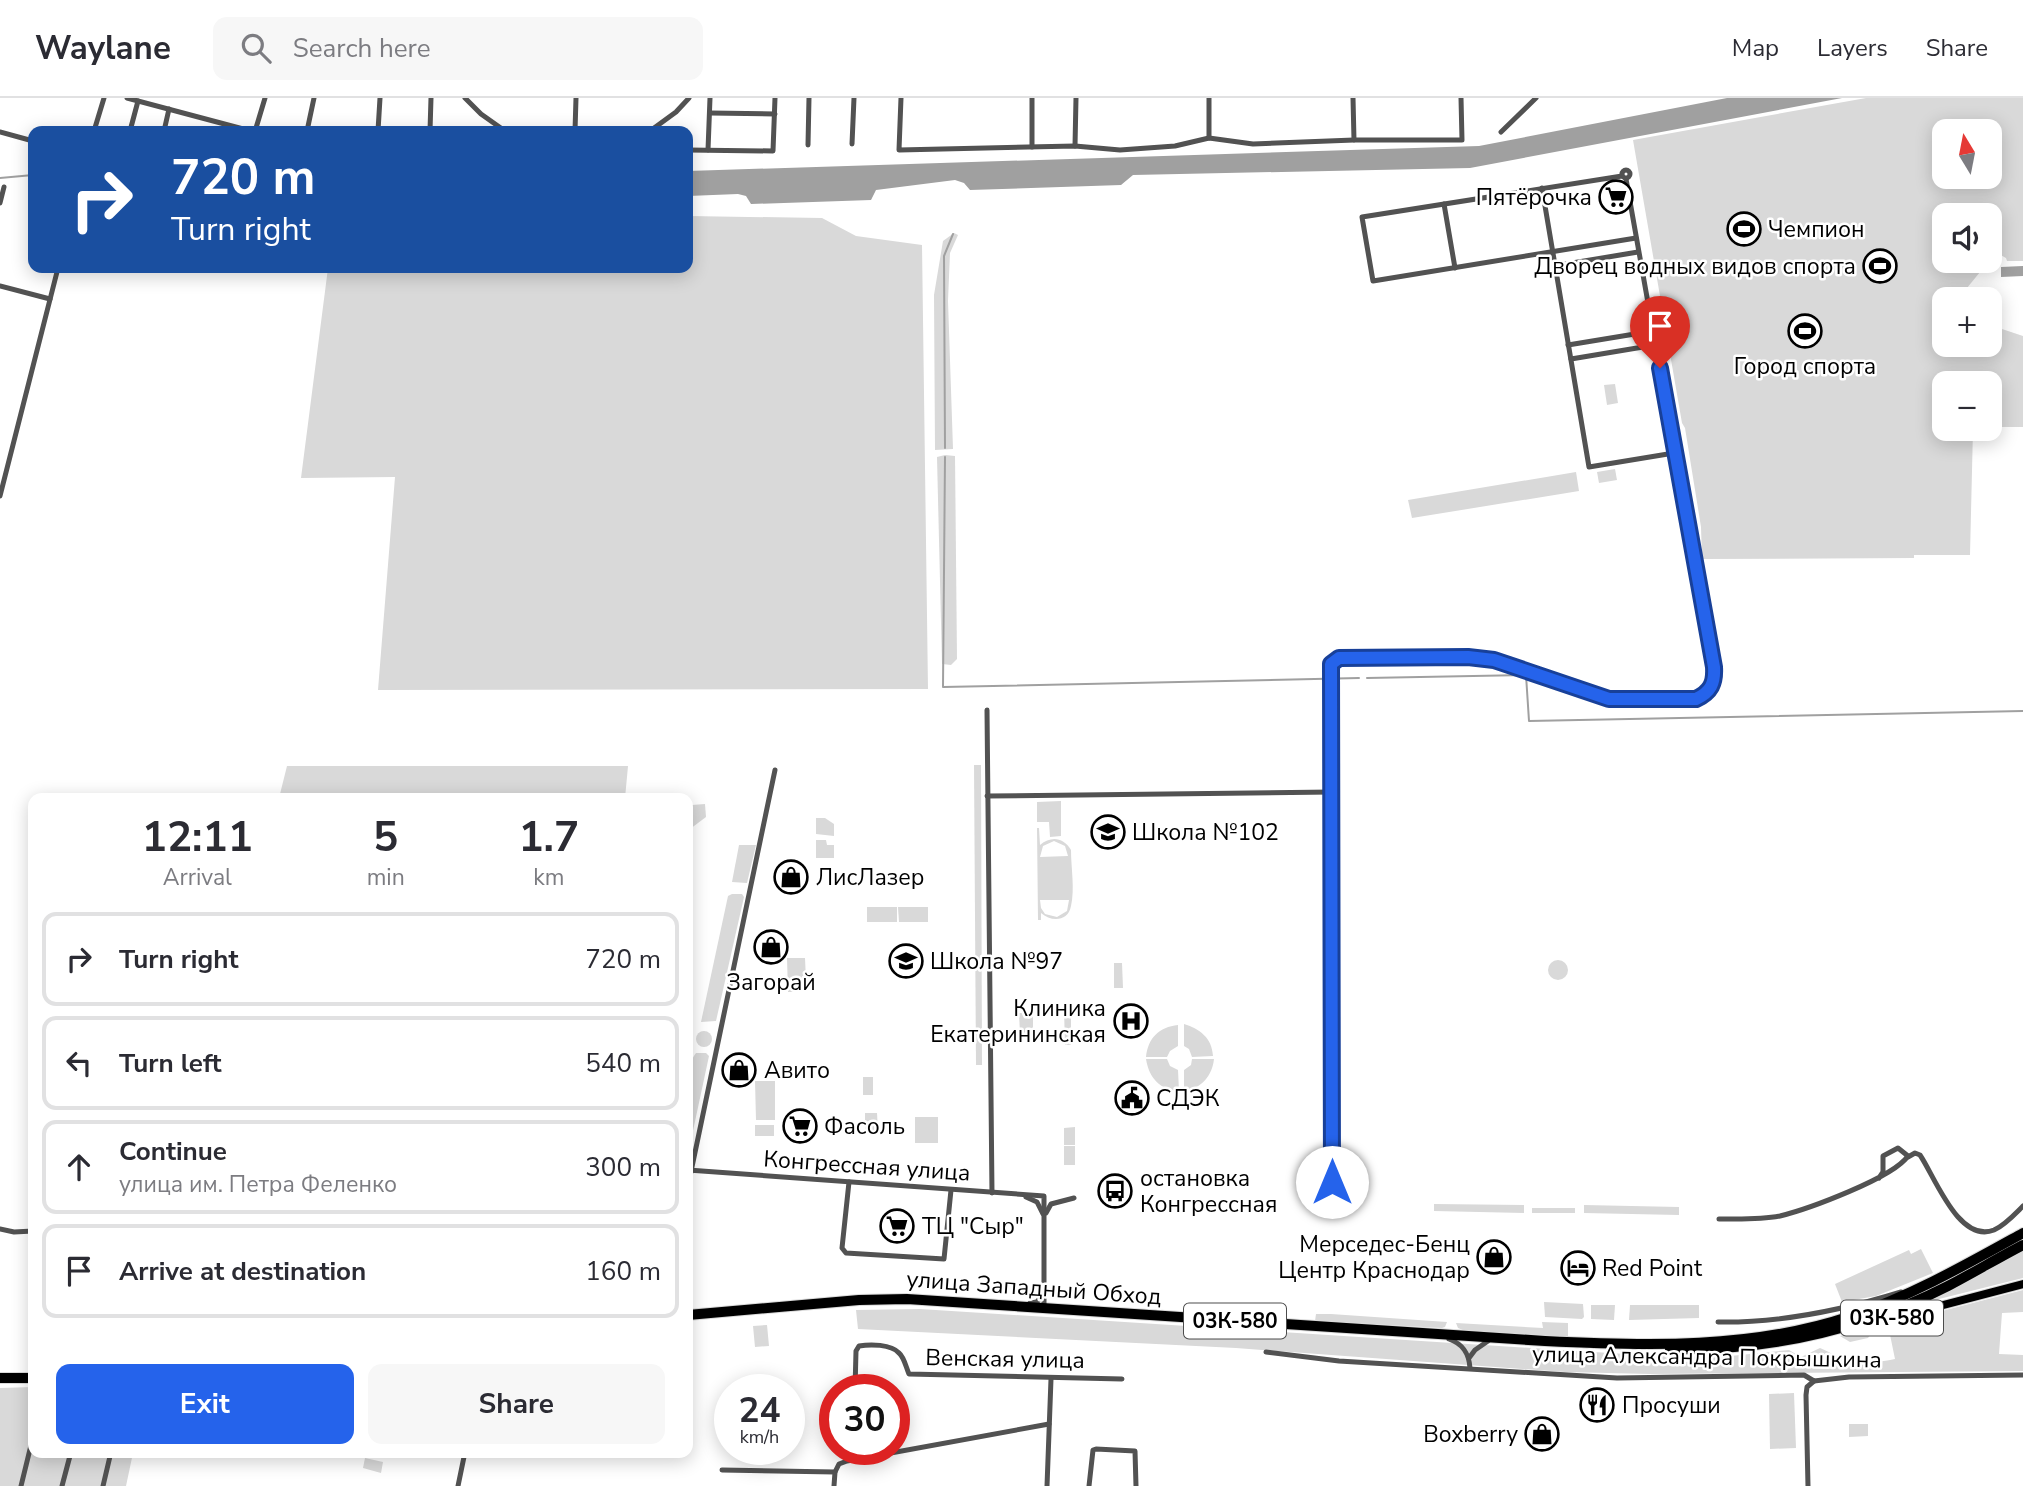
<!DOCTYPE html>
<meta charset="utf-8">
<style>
:root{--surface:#fff;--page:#f7f7f7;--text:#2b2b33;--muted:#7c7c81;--line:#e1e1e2;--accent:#2563eb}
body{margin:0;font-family:"Nunito Sans",sans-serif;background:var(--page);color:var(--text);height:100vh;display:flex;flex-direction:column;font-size:26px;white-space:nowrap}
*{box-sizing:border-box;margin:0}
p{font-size:23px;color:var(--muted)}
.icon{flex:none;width:38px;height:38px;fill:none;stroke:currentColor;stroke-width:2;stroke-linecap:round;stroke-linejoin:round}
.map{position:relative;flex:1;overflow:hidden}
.details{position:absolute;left:28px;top:695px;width:665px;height:665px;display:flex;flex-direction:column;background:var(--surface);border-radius:14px;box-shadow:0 4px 18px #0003}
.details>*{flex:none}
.hud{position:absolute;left:28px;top:28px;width:665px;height:147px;border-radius:14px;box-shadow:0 4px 18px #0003;background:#1a4fa0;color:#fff;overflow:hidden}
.needle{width:46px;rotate:350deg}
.controls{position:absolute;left:1932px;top:21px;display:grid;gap:14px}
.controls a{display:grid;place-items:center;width:70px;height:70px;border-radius:14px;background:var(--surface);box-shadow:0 4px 18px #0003;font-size:35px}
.speed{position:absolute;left:714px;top:1276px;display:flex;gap:14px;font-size:35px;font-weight:700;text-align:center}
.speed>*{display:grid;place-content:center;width:91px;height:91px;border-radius:50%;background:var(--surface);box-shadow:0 4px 18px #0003;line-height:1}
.speed small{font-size:18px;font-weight:400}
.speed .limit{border:10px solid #d22;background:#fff;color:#111}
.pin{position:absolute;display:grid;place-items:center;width:60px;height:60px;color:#fff;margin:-72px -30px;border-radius:50% 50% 50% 0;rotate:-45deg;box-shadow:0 0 7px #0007}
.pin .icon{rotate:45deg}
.me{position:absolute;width:77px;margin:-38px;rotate:0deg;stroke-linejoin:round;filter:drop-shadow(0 0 5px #0008)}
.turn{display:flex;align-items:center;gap:24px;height:147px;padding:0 28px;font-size:32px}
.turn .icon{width:91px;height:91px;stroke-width:2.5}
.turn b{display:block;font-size:49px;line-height:60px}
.eta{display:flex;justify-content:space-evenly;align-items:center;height:119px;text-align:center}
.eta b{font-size:42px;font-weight:700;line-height:49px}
.cta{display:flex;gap:14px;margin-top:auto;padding:14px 28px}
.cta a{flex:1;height:80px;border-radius:14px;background:var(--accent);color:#fff;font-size:28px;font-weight:700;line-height:80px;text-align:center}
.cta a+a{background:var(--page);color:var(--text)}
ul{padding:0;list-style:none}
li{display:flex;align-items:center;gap:21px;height:94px;margin:0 14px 10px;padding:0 14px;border:4px solid var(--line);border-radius:14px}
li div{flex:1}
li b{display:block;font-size:26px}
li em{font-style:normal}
header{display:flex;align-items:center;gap:42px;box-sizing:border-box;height:98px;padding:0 35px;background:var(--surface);border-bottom:2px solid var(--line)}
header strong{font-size:33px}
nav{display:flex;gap:38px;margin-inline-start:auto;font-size:24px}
.search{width:490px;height:63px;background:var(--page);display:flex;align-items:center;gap:18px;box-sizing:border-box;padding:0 24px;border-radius:14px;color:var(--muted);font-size:26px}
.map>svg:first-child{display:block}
.green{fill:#d9d9d9;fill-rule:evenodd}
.water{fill:#a0a0a0}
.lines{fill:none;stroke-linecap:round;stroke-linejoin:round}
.stream{stroke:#a0a0a0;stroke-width:2}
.primary-casing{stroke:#dbdbdb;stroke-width:10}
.highway-casing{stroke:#dbdbdb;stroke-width:12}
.street{stroke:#525252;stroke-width:5}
.primary{stroke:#000;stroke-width:8}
.highway{stroke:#000;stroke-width:10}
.route-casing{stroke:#184099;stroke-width:18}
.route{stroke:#2563eb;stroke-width:12}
.labels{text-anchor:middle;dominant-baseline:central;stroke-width:5;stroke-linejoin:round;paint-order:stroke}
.shield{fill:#fff;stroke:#4c4c4c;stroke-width:2}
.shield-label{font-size:21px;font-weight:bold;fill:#000}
.poi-label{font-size:23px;fill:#000;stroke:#fff;text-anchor:start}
.street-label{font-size:23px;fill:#000;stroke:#fff}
</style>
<header>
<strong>Waylane</strong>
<div class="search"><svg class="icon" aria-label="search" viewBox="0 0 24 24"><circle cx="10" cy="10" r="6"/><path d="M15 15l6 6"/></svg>Search here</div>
<nav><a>Map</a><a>Layers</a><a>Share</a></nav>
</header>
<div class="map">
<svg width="2023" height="1388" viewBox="0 0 2023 1388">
<rect width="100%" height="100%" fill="#fff"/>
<g class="green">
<path d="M1866,0H2023V163H2007L2006,160L1997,155L2002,148L1990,162V117H1944V163H1989L1958,201H1944V247H1990V227L2023,238V329H1990V285H1944V331H1973L1970,457H1914V460L1702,461L1701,429L1685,330L1682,325L1633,42ZM1944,33H1990V79H1944Z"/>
<polygon points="688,118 822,120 856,138 922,147 928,591 378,592 395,379 301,380 328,170 688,170"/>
<polygon points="954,135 958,137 950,155 948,203 953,351 935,352 934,197 943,143"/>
<polygon points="1615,286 1618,305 1607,307 1604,287"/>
<polygon points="945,357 955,358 957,561 951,567 942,566 937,359"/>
<polygon points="1615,371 1617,382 1599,385 1597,374"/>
<polygon points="1576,374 1579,393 1412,420 1408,402"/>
<polygon points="974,667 981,667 982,967 976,967"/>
<polygon points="287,668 628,668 625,700 279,700"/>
<polygon points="1061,703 1061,738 1050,739 1049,724 1037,724 1037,704"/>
<polygon points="705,706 706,719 690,731 690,709 692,707"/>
<polygon points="816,720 825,720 834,726 834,738 816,736"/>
<path d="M1037,730H1039L1040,747C1051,738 1063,739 1071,752C1071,770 1075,791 1071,808C1068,824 1051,824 1041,815V822H1038ZM1054,743L1065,748L1068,758L1040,759L1043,748ZM1069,802L1067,813L1057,819L1045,816L1041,810L1040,802Z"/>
<polygon points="816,742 826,742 827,747 834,747 834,760 816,760"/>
<polygon points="739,747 756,747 747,785 732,784"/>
<polygon points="732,796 742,796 744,799 716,923 701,924 728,798"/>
<rect x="867" y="809" width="30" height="15"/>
<polygon points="898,809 928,809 928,824 899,824"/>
<polygon points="787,860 805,860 806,882 798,882 798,894 788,894"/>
<circle cx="1558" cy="872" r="10"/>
<polygon points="1114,865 1122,865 1123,890 1114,890"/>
<polygon points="1068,908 1071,911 1071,947 1065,947 1064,911"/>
<polygon points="1019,915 1033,915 1033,935 1020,936"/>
<path d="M1184,926C1200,931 1212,940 1213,958L1192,959L1189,951L1184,948Z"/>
<path d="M1178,927V948L1170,953L1167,959H1146C1148,940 1159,929 1178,927Z"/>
<circle cx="704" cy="941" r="8"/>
<path d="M696,955H706L709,958L688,1056C688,1032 681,973 696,955Z"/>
<path d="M1146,961H1167L1170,968L1178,972L1179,993C1160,992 1149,980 1146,961Z"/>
<path d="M1192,961H1214C1212,978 1202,990 1184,993V972L1191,967Z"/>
<rect x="863" y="979" width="10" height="18"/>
<polygon points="755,983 775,983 775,1022 756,1022"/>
<polygon points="865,1015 877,1015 878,1033 865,1033"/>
<rect x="915" y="1019" width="23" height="26"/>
<rect x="755" y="1027" width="19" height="11"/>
<polygon points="1075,1029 1075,1047 1064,1047 1064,1030"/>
<rect x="1064" y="1048" width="11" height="19"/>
<polygon points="1434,1106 1524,1107 1524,1115 1434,1113"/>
<polygon points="1584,1107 1679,1109 1679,1117 1584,1115"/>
<rect x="1532" y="1110" width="43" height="5"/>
<polygon points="1921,1151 1933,1175 1876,1198 1842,1204 1835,1186 1909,1152 1911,1156"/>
<polygon points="2023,1152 2023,1180 1927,1204"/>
<path d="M2023,1192V1214L2002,1215L1999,1256L2023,1257V1273L1650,1276L1565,1274L1236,1250L858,1231L856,1212L920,1211L1641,1257L1720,1259L1789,1252L1801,1259L1820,1250C1854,1266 1857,1268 1895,1261L1888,1227Z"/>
<polygon points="1544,1204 1583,1206 1584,1219 1582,1221 1545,1219"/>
<polygon points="1591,1207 1615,1207 1614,1222 1591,1221"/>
<polygon points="1630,1207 1699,1207 1699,1220 1629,1222"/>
<polygon points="1316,1216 1331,1216 1447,1224 1445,1229 1442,1230 1315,1223"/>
<polygon points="1542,1224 1568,1225 1568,1241 1463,1232 1458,1230 1456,1225 1543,1230"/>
<polygon points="767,1227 769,1248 755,1249 753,1228"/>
<polygon points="1877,1228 1868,1240 1850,1244 1840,1238"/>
<polygon points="33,1289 33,1354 133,1355 126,1388 0,1388 0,1290"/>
<polygon points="1794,1295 1796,1350 1770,1351 1769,1296"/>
<polygon points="1849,1326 1868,1326 1868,1338 1849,1339"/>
<polygon points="365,1360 383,1364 381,1375 363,1370"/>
</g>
<g class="water">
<polygon points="1727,0 1842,0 1470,70 1133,77 1121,87 970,92 964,85 955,82 876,92 871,102 751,106 746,98 738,96 688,98 688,73 1479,48"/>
<polygon points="2023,168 2023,178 2001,179 2001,169"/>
</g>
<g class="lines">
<g class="stream">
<polyline points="0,80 33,77"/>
<polyline points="945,350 944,158 953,136"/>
<polyline points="945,359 943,589 1359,580"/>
<polyline points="1367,580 1526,577 1529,623 2023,613"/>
</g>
<defs>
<polyline id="primary" points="1848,1232 2023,1186"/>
<g id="highway">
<path d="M688,1217L859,1202L907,1201L1545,1243C1646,1248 1754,1251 1851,1218C1911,1198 1967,1166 2023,1135"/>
<path d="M1670,1251C1768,1253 1860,1233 1948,1188C1973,1175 1998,1160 2023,1147"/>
<polyline points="0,1280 33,1280"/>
</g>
</defs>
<use href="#primary" class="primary-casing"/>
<use href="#highway" class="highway-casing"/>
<g class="street">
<polyline points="127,0 247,32"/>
<polyline points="465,0 481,16 505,33"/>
<polyline points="901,0 899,52 1075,48 1120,52 1175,48 1209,40 1253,46 1354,42 1462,42 1461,0"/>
<polyline points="1032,0 1032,49"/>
<polyline points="1209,0 1209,40"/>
<polyline points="1353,0 1354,42"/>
<polyline points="710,15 775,16"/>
<polyline points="94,33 104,0"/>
<polyline points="130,33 138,3"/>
<polyline points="164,33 169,11"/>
<polyline points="247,33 256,30 265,0"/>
<polyline points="307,33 314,0"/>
<polyline points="378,33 380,0"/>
<polyline points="430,33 431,0"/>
<polyline points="575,33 576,0"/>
<polyline points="650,33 676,14 689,0"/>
<polyline points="0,34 33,43"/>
<polyline points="1501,34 1536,0"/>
<polyline points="852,46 854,0"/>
<polyline points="808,47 809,0"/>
<polyline points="1075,48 1076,0"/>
<polyline points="688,52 773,53 775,0"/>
<polyline points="708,52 710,0"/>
<circle cx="1626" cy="76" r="4"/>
<polyline points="1622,78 1362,119 1373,183 1636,140"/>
<polyline points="1542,90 1589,369 1674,355"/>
<polyline points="0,105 4,89"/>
<polyline points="1444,106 1455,170"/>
<polyline points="1554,168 1638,154"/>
<polyline points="0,188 50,201"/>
<polyline points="1568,247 1653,233"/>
<polyline points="1571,261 1655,247"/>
<polyline points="0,398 58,170"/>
<polyline points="987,612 992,1095"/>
<polyline points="987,698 1332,694"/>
<path d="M1908,1059L1915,1055L1920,1057C1935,1079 1959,1146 1994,1132C2005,1127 2014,1117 2023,1108"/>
<polyline points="688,1072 1044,1098 1044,1212"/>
<polyline points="849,1084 842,1150 846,1155 944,1161 951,1092"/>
<polyline points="688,1088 775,672"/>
<polyline points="1026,1099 1037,1104 1043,1116"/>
<polyline points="1046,1115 1051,1106 1074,1100"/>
<polyline points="1331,1117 1331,566 1339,560 1363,559 1468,559 1494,562 1610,602 1645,603 1696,601 1707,596 1715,582 1626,81"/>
<path d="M1719,1121C1739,1121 1760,1122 1780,1118C1808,1111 1893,1080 1908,1058L1898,1050L1883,1058V1074L1879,1080"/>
<polyline points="0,1131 14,1134 33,1133"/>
<polyline points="1030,1205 1037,1204 1045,1192"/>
<path d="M1718,1224C1780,1225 1843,1212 1901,1194"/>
<path d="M1449,1241C1463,1246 1469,1255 1470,1270"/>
<polyline points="1266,1254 1339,1263 1617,1280 1804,1277 1814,1283 1849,1279 2023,1277"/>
<polyline points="1469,1260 1475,1252 1488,1243"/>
<path d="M855,1292L856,1253L859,1248C870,1246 891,1246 899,1255C904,1259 906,1269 909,1276L1122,1281"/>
<polyline points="722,1372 835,1374 839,1366 847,1363 1049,1326"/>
<polyline points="21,1388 33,1339"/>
<polyline points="62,1388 71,1354"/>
<polyline points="103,1388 111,1354"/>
<polyline points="458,1388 465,1354"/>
<polyline points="834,1388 835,1374"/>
<polyline points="1047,1388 1051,1281"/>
<polyline points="1089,1388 1093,1352 1096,1351 1135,1353 1136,1388"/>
<polyline points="1808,1388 1806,1297 1807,1289 1814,1283"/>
</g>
<use href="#primary" class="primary"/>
<use href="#highway" class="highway"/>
</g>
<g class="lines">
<defs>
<path id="route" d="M1332,1084L1331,566L1339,560L1468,559L1494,562L1609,601H1696C1711,594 1715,585 1714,569L1660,270"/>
</defs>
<use href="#route" class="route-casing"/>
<use href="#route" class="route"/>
</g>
<defs>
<symbol id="supermarket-ring" viewBox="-11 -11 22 22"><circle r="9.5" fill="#fff" stroke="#000" stroke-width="1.5"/><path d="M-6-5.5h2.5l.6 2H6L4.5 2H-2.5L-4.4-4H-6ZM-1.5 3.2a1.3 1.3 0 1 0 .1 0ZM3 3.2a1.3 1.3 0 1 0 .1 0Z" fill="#000"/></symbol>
<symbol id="stadium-ring" viewBox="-11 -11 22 22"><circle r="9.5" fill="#fff" stroke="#000" stroke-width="1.5"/><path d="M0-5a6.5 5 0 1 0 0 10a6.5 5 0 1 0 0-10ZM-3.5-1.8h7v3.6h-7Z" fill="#000"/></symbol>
<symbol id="school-ring" viewBox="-11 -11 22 22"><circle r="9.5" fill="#fff" stroke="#000" stroke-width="1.5"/><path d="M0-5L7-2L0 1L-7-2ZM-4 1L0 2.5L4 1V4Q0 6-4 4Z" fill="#000"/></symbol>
<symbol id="shop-ring" viewBox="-11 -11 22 22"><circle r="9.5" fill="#fff" stroke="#000" stroke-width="1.5"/><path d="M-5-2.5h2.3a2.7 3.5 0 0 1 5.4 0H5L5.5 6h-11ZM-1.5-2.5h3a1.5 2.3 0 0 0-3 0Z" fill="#000"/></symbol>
<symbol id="hospital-ring" viewBox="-11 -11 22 22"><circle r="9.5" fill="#fff" stroke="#000" stroke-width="1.5"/><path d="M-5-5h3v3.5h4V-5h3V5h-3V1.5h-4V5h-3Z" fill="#000"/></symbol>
<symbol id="civic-ring" viewBox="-11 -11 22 22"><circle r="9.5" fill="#fff" stroke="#000" stroke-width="1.5"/><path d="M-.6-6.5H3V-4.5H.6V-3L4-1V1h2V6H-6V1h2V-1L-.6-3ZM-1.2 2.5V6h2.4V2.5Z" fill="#000"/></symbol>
<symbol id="bus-ring" viewBox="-11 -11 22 22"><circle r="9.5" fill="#fff" stroke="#000" stroke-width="1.5"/><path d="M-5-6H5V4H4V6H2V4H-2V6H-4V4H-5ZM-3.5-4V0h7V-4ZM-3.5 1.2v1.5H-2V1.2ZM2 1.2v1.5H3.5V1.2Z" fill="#000"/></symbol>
<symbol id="hotel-ring" viewBox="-11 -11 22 22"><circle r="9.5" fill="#fff" stroke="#000" stroke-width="1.5"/><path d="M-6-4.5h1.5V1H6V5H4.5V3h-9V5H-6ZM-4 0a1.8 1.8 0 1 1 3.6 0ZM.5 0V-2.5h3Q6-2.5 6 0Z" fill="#000"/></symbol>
<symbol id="restaurant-ring" viewBox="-11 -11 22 22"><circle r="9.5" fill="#fff" stroke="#000" stroke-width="1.5"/><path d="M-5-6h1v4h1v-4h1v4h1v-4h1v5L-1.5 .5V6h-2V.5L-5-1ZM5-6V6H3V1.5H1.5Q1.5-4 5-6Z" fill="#000"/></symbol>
</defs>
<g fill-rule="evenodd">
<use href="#supermarket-ring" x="1597" y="80" width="38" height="38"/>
<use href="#stadium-ring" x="1725" y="112" width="38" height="38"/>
<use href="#stadium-ring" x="1861" y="149" width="38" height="38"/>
<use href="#stadium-ring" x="1786" y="214" width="38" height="38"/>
<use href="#school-ring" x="1089" y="715" width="38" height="38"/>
<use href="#shop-ring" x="772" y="760" width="38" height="38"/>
<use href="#shop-ring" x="752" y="830" width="38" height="38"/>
<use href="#school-ring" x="887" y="844" width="38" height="38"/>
<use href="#hospital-ring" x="1112" y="904" width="38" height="38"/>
<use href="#shop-ring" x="720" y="953" width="38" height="38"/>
<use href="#civic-ring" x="1113" y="981" width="38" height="38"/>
<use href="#supermarket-ring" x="781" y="1009" width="38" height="38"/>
<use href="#bus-ring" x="1096" y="1074" width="38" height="38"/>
<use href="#supermarket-ring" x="878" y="1109" width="38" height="38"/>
<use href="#shop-ring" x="1475" y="1140" width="38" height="38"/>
<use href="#hotel-ring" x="1559" y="1151" width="38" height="38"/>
<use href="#restaurant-ring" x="1578" y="1288" width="38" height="38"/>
<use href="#shop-ring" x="1523" y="1317" width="38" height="38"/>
</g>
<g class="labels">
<g class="shield">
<rect x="1841" y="1202.5" width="102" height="35" rx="5"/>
<rect x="1184" y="1205.5" width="102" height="35" rx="5"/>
</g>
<g class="shield-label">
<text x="1892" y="1220">03К-580</text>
<text x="1235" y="1223">03К-580</text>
</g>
<g class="poi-label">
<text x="1592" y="99" text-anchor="end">Пятёрочка</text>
<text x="1768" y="131">Чемпион</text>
<text x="1856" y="168" text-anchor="end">Дворец водных видов спорта</text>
<text x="1805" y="268" text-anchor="middle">Город спорта</text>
<text x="1132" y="734">Школа №102</text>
<text x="816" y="779">ЛисЛазер</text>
<text x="930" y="863">Школа №97</text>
<text x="771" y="884" text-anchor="middle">Загорай</text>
<text x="1106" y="910" text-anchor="end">Клиника<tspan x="1106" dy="26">Екатерининская</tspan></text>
<text x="764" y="972">Авито</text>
<text x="1156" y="1000">СДЭК</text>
<text x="824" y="1028">Фасоль</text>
<text x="1140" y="1080">остановка<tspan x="1140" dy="26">Конгрессная</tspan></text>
<text x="922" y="1128">ТЦ "Сыр"</text>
<text x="1470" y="1146" text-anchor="end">Мерседес-Бенц<tspan x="1470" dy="26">Центр Краснодар</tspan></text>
<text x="1602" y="1170">Red Point</text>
<text x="1622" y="1307">Просуши</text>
<text x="1518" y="1336" text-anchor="end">Boxberry</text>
</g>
<g class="street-label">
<text transform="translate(867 1068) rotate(4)">Конгрессная улица</text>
<text transform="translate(1034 1190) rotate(4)">улица Западный Обход</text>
<text transform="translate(1707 1259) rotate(1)">улица Александра Покрышкина</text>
<text transform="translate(1005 1261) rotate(1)">Венская улица</text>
</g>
</g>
</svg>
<div class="controls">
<a><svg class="needle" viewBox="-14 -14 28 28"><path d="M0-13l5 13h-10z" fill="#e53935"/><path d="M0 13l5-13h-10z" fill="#7c7c81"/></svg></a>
<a><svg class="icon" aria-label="sound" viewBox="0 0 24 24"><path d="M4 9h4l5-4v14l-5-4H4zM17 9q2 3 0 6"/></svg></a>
<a>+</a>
<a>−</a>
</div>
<div class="speed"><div>24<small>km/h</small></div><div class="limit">30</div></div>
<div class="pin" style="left:1660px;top:270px;background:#d93025"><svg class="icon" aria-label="arrive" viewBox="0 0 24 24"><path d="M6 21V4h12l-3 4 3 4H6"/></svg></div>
<svg class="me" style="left:1332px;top:1084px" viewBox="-20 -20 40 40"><circle r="19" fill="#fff"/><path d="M0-13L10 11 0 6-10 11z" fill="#2563eb"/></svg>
<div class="hud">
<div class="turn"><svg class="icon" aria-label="right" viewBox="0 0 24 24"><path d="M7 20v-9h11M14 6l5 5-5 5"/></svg><div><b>720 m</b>Turn right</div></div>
</div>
<section class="details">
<div class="eta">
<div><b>12:11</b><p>Arrival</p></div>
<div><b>5</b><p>min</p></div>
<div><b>1.7</b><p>km</p></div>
</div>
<ul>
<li><svg class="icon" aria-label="right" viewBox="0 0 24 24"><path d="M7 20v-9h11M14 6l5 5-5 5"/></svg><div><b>Turn right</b></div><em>720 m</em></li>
<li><svg class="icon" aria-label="left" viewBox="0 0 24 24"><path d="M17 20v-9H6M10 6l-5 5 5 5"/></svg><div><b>Turn left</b></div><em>540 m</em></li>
<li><svg class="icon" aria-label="ahead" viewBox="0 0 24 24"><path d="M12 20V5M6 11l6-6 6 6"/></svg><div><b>Continue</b><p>улица им. Петра Феленко</p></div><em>300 m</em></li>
<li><svg class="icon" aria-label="arrive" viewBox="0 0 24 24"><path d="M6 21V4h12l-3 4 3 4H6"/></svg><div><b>Arrive at destination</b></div><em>160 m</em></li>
</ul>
<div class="cta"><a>Exit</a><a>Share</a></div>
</section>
</div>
